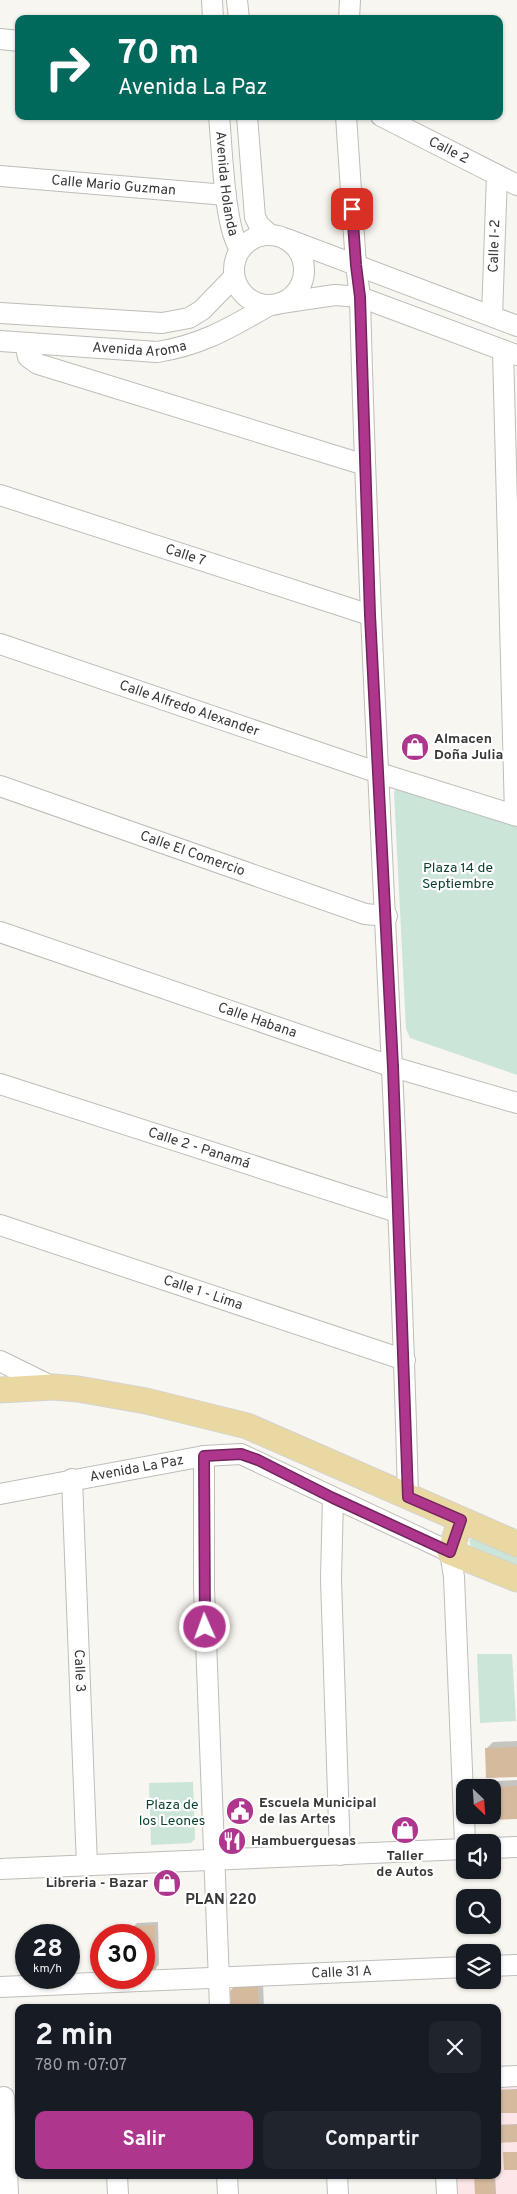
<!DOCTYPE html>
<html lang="es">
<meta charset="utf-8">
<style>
:root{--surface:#171b24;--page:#20242c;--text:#f1f3f6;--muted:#9ea1a6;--accent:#ae378d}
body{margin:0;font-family:Overpass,sans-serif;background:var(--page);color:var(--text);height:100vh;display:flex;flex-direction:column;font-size:19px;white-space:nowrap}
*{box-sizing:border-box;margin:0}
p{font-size:16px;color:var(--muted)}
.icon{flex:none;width:28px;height:28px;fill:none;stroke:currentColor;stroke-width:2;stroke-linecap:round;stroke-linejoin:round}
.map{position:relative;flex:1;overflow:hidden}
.panel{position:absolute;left:15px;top:2004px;width:486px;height:175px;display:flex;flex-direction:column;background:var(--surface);border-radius:10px;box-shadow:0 1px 4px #0004}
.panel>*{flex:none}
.top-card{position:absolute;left:15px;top:15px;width:488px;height:105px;border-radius:10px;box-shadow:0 1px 4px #0004;background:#00695c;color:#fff;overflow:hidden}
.needle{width:32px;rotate:155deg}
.tools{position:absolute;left:456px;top:1779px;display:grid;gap:10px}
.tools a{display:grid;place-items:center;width:45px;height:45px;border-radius:10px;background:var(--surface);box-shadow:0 1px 4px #0004;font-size:25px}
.speed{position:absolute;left:15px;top:1924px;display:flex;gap:10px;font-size:25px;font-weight:700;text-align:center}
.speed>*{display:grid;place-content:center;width:65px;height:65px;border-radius:50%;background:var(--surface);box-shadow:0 1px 4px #0004;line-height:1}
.speed small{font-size:12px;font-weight:400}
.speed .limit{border:8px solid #d22;background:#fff;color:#111}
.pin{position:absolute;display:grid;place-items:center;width:42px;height:42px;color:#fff;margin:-21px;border-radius:10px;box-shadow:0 2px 8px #0006}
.me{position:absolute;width:55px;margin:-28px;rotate:358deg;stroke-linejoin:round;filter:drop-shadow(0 0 4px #0008)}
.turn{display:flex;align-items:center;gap:18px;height:105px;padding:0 20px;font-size:22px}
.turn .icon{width:65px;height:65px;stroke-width:2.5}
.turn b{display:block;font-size:35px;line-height:42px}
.round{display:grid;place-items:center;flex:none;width:52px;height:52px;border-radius:10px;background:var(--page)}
.head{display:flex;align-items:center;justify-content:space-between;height:85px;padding:0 20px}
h1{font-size:30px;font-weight:700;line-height:38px}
.cta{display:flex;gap:10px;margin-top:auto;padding:10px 20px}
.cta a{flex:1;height:58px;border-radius:10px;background:var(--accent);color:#fff;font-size:20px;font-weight:700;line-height:58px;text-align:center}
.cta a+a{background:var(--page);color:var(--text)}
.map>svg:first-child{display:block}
.education{fill:#fce6e8}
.green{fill:#cbe5d8}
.shadow{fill:#0003}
.building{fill:#d6ba9e}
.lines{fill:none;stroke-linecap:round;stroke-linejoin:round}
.minor-casing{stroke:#bfbdb8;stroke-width:22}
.major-casing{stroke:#d3d3d3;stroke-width:27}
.minor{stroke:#fff;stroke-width:20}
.major{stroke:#e9d8a1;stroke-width:25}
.route-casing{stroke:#71245c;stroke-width:12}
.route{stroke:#ae378d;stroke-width:9}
.labels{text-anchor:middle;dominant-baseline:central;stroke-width:4.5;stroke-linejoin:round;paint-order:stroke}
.street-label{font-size:14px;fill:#393836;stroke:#fff}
.poi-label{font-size:14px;font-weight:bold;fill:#393836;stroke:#fff;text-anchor:start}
.park-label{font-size:14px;fill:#0d422e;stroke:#fff}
.neighbourhood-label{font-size:15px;font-weight:bold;fill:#393836;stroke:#fff}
</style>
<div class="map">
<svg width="517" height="2194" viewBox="0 0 517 2194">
<rect width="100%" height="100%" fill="#f8f6f0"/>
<polygon class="education" points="517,2087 517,2194 458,2194 457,2175 498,2175 498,2088"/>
<g class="green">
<polygon points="399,783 517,822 517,1075 410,1038 406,1029 394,792"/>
<polygon points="474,1538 517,1557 517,1566 471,1546 469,1540"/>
<polygon points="477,1654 512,1654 516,1721 480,1723"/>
<polygon points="193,1782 195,1839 191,1843 151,1845 149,1783"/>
</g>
<g class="shadow">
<polygon points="517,1741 517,1776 486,1749 493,1742"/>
<polygon points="517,1780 517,1817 491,1788 498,1781"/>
<polygon points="158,1922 159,1964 156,1968 144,1968 144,1935 133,1935 133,1927 137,1923"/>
<polygon points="263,1982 264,2008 232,2008 232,1991 240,1983"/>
<polygon points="517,2089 517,2111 498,2112 498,2090"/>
<polygon points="517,2124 517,2141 498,2142 498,2125"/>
<polygon points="476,2175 495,2175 496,2194 476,2194"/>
</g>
<g class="building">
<polygon points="517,1747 517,1777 486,1778 485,1748"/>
<polygon points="517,1786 517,1819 491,1820 492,1787"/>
<polygon points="155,1925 156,1969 144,1970 144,1935 132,1935 132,1926"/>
<polygon points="258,1986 259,2008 231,2008 230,1991 234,1987"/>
<rect x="498" y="2090" width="19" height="23"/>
<polygon points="517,2125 517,2142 498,2143 498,2126"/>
<polygon points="503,2152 517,2152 517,2170 504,2170"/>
<polygon points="474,2175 494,2175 495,2194 475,2194"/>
</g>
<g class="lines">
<defs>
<g id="minor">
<polyline points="212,0 213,19"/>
<polyline points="237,0 239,19"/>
<polyline points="349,19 350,0"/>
<polyline points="0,39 19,41"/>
<path id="s1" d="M219,116C222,145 224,228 240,249"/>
<polyline points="247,116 255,217 259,225 269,234"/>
<path d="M346,116L356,265L360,297C370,698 398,1097 408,1497"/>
<path id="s2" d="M381,116L517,185"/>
<path id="s3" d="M0,176L226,195"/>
<circle cx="269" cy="270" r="35"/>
<polyline points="287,239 517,326"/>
<polyline points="281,303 335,295 360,297 516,355"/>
<polyline points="0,313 162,323 189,318 202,310 234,277"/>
<path id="s4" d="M492,316L497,175"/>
<path id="s5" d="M0,341L157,352C203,345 231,327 270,305"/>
<polyline points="25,343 28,357 38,364 365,465"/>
<polyline points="503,350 515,815"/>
<path id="s6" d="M0,495L370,615"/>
<path id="s7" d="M0,644L379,773L517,816"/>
<path id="s8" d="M0,786L365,914L387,916"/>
<path id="s9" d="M0,932L393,1067L517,1103"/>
<path id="s10" d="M0,1084L397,1212"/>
<path id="s11" d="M0,1225L405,1360"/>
<polyline points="0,1361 53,1387"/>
<polyline points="204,1456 204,1588 220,2008"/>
<path id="s12" d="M72,1479L87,1865"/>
<path id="s13" d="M0,1494L204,1456L241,1454L450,1552L454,1577L465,1842"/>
<polyline points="333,1498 331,1579 340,1855"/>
<polyline points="492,1848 517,1847"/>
<polyline points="0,1869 465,1849"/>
<polyline points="492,1966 517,1965"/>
<path id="s14" d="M0,1987L465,1967"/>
<polyline points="498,2077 517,2076"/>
<polyline points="4,2097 8,2194"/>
<polyline points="117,2175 118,2194"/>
<polyline points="227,2175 228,2194"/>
<polyline points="337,2175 338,2194"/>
<polyline points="446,2175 447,2194"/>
</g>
<g id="major">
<polyline points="0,1390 53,1387 78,1389 146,1401 247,1426 517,1544"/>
<polyline points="461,1520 450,1552 517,1579"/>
</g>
</defs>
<use href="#minor" class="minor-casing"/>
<use href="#major" class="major-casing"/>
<use href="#minor" class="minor"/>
<use href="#major" class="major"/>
</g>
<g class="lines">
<defs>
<polyline id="route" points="205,1627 204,1456 241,1454 258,1460 333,1498 450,1552 461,1520 408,1497 393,1067 370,615 360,297 356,265 352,209"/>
</defs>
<use href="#route" class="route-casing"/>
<use href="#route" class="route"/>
</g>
<defs>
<symbol id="shop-disc" viewBox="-11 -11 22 22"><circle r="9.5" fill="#ae378d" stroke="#fff"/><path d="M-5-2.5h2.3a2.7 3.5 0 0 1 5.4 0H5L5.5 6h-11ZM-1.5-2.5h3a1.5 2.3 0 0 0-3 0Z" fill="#fff"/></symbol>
<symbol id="civic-disc" viewBox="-11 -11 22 22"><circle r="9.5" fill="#ae378d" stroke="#fff"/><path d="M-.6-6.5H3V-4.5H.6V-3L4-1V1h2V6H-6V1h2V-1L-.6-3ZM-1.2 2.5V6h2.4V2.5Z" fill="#fff"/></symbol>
<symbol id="restaurant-disc" viewBox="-11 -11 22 22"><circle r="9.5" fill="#ae378d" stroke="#fff"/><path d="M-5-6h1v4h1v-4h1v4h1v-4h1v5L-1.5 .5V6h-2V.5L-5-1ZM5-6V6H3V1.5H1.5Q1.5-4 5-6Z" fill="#fff"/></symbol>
</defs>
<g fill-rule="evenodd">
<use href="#shop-disc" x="399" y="731" width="32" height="32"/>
<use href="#civic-disc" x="224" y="1795" width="32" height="32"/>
<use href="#shop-disc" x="389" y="1814" width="32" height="32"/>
<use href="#restaurant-disc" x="216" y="1825" width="32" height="32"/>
<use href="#shop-disc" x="151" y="1867" width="32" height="32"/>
</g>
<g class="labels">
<g class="street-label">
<text stroke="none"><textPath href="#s2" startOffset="76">Calle 2</textPath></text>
<text stroke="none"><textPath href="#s1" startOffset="68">Avenida Holanda</textPath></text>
<text stroke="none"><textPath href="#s3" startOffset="114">Calle Mario Guzman</textPath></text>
<text stroke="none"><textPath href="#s4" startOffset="70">Calle I-2</textPath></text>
<text stroke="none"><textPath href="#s5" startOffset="140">Avenida Aroma</textPath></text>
<text stroke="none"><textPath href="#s6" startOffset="195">Calle 7</textPath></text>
<text stroke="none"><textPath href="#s7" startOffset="200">Calle Alfredo Alexander</textPath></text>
<text stroke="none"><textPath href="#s8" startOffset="204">Calle El Comercio</textPath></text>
<text stroke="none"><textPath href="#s9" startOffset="272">Calle Habana</textPath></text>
<text stroke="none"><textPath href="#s10" startOffset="209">Calle 2 - Panamá</textPath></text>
<text stroke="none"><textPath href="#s11" startOffset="214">Calle 1 - Lima</textPath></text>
<text stroke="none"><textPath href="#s13" startOffset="139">Avenida La Paz</textPath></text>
<text stroke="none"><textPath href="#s12" startOffset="192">Calle 3</textPath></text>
<text stroke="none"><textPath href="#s14" startOffset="342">Calle 31 A</textPath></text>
</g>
<g class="poi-label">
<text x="434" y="739">Almacen<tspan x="434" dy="16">Doña Julia</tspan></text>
<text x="259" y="1803">Escuela Municipal<tspan x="259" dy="16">de las Artes</tspan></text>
<text x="251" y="1841">Hambuerguesas</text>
<text x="405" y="1856" text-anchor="middle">Taller<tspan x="405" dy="16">de Autos</tspan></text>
<text x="148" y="1883" text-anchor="end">Libreria - Bazar</text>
</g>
<g class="park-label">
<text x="458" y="868">Plaza 14 de<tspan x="458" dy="16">Septiembre</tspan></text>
<text x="172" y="1805">Plaza de<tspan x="172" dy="16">los Leones</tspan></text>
</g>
<g class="neighbourhood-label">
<text x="221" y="1900">PLAN 220</text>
</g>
</g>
</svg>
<div class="tools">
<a><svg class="needle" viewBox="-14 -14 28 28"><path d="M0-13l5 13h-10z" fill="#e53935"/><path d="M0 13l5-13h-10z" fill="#9ea1a6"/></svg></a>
<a><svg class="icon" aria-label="sound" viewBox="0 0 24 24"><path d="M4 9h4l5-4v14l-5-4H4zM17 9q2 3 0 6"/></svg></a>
<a><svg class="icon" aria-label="search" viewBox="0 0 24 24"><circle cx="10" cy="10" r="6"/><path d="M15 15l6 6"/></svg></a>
<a><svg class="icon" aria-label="layers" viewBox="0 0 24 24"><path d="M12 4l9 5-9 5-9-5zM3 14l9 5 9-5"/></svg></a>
</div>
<div class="speed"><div>28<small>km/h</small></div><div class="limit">30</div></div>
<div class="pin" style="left:352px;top:209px;background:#d93025"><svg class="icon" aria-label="arrive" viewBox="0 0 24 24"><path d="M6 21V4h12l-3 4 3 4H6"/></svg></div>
<svg class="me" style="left:205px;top:1627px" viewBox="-20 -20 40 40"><circle r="17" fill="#ae378d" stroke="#fff" stroke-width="3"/><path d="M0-11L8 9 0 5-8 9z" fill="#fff"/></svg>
<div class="top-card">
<div class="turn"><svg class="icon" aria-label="right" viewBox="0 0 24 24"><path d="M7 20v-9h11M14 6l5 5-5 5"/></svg><div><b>70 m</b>Avenida La Paz</div></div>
</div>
<section class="panel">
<div class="head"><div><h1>2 min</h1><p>780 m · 07:07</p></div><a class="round"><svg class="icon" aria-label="close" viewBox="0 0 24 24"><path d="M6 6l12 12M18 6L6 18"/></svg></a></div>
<div class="cta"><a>Salir</a><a>Compartir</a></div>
</section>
</div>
